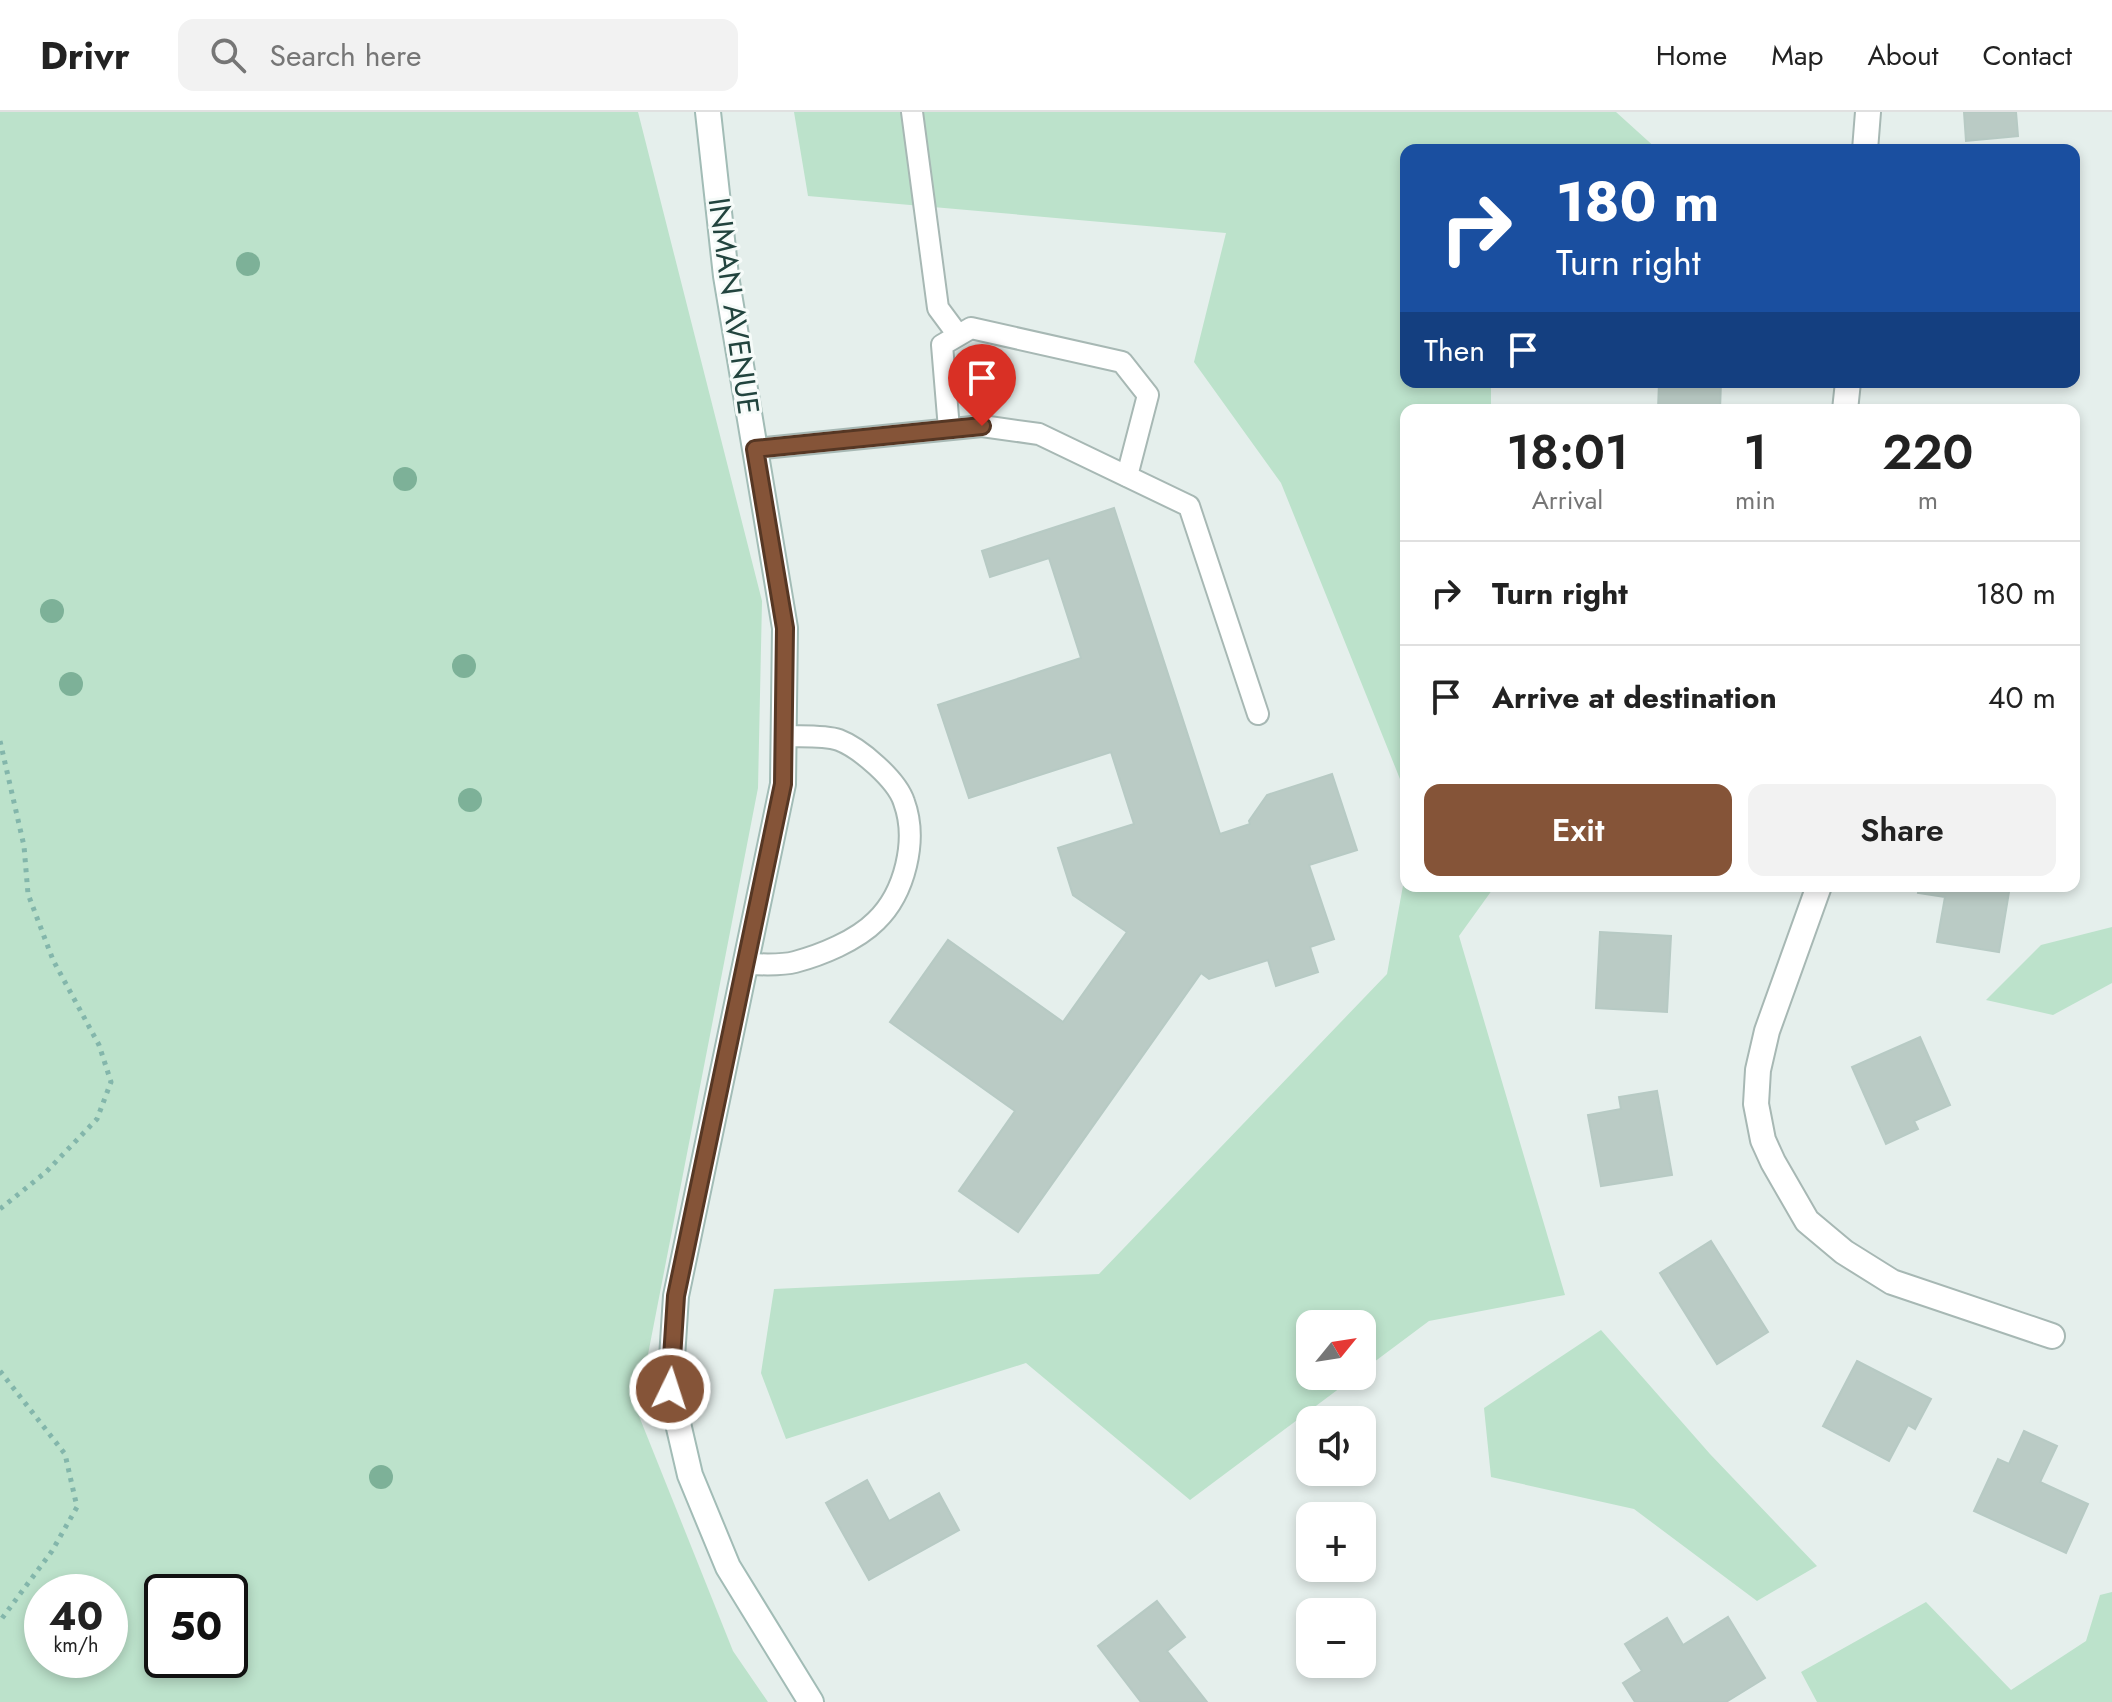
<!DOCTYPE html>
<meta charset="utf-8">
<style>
:root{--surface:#fff;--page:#f2f2f2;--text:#222;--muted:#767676;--line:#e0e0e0;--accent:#855438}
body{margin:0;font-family:Jost,sans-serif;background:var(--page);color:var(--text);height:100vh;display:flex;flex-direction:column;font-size:30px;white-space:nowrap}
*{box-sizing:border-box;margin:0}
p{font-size:26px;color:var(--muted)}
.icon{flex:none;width:44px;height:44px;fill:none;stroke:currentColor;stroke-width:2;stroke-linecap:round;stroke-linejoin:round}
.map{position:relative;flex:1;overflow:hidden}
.details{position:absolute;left:1400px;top:292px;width:680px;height:488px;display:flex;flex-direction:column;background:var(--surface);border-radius:16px;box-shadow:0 4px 12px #0003}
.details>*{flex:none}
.guide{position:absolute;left:1400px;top:32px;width:680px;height:244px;border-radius:16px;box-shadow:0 4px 12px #0003;background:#1a4fa0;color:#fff;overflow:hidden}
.needle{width:52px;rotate:60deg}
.tools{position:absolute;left:1296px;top:1198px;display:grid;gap:16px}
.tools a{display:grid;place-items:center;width:80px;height:80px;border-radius:16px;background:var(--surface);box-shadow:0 4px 12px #0003;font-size:40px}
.speed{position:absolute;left:24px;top:1462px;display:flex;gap:16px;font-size:40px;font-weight:700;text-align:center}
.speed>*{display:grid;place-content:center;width:104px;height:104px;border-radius:50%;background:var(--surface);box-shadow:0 4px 12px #0003;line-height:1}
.speed small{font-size:20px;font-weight:400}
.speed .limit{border:4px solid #111;border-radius:12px;background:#fff;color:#111}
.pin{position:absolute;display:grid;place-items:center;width:68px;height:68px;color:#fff;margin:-82px -34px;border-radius:50% 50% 50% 0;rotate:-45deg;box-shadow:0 0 8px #0007}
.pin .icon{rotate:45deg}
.me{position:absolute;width:88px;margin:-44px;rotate:4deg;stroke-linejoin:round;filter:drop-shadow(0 0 6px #0008)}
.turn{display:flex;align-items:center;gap:28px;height:168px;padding:0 24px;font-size:36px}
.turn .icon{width:104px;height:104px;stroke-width:2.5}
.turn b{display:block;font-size:56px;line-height:68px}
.then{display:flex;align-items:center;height:76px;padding:0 24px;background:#0003;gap:16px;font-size:30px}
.eta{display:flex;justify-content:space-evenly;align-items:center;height:136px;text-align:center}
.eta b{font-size:48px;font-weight:600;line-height:56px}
.action{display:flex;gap:16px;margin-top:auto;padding:16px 24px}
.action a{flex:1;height:92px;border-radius:16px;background:var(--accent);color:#fff;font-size:32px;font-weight:600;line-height:92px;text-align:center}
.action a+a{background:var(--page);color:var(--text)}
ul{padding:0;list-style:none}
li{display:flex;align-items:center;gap:24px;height:104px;padding:0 24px;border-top:2px solid var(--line)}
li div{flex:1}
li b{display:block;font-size:30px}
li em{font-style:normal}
header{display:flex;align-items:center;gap:48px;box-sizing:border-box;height:112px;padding:0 40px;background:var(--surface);border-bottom:2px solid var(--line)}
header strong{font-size:38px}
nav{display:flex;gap:44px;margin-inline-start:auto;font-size:28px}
.search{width:560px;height:72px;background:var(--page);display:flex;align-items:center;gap:20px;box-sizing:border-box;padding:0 28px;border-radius:16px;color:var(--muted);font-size:30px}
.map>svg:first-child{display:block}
.green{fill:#bce2cb;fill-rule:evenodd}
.building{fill:#bacbc5;stroke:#b7cac4;stroke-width:2}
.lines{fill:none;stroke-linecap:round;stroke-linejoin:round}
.lane-casing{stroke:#a7b8b4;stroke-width:24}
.street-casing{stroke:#a7b8b4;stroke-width:28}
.secondary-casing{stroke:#a2bcb6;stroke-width:28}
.path{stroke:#83b6ab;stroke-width:5;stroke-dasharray:4 6;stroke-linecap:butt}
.lane{stroke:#fff;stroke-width:20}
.street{stroke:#fff;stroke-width:24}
.secondary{stroke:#fff;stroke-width:24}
.tree{fill:#7db198}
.route-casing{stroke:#563724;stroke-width:20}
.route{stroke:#855438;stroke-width:14}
.labels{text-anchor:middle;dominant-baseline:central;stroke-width:6;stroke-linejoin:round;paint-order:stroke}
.street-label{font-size:30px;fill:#22443e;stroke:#f6fbf9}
</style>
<header>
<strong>Drivr</strong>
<div class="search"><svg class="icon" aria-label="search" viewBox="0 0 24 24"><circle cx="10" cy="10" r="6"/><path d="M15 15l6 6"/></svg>Search here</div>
<nav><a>Home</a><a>Map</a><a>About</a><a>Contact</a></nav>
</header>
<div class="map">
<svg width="2112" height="1590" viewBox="0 0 2112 1590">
<rect width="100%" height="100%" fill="#e5efec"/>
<g class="green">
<path d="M0,0H638L762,489L758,676L637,1299L733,1539L768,1590H0ZM42,1480H110V1548H42ZM230,1480V1548H162V1480Z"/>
<polygon points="794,0 1616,0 1658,38 1406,38 1406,270 1491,270 1491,298 1406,298 1406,682 1281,371 1194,250 1226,121 808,84"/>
<polygon points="1406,757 1406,774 1495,774 1459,824 1565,1183 1429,1209 1362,1259 1362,1212 1310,1212 1310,1264 1356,1264 1190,1388 1026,1251 786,1327 761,1261 774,1177 1099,1162 1387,862"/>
<polygon points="2112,815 2112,871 2053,903 1986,888 2041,833"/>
<polygon points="1601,1218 1710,1342 1817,1454 1757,1489 1634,1397 1491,1365 1484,1296"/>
<polygon points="2112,1480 2112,1590 1817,1590 1801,1560 1926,1490 2011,1578 2086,1529 2100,1483"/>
</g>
<g class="building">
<polygon points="1964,0 2016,0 2018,24 1966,29"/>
<polygon points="1659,270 1721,270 1720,298 1658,298"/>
<polygon points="1114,396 1220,722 1250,712 1249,709 1267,683 1332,662 1357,738 1309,753 1334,827 1310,835 1318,860 1276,874 1268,848 1209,867 1201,861 1018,1120 959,1079 1015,999 890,910 948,828 1063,910 1127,820 1073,783 1058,736 1134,712 1111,640 969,686 938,593 1081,546 1049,446 990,465 982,439"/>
<polygon points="1919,774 2010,774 1999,840 1937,830 1945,785 1918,781"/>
<polygon points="1600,820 1671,824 1667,900 1596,896"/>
<polygon points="1920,925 1950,993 1914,1009 1918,1017 1886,1032 1852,955"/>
<polygon points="1657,979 1672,1063 1601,1074 1588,1003 1621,997 1619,985"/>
<polygon points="1711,1129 1768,1220 1717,1252 1660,1161"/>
<polygon points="1857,1249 1931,1287 1915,1317 1908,1313 1889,1349 1823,1314"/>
<polygon points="2024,1319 2057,1334 2040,1370 2088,1392 2066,1441 1974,1399 1998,1347 2009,1352"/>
<polygon points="867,1368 889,1409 939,1381 959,1418 869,1468 826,1391"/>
<polygon points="1157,1489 1185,1525 1167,1539 1207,1590 1141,1590 1098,1534"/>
<polygon points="1728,1505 1765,1566 1726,1590 1635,1590 1623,1571 1642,1559 1625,1532 1667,1506 1683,1533"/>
</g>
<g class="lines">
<defs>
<g id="lane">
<polyline points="912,0 938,196 958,223"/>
<polyline points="949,317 942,233 971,216 1122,250 1148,283 1127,364"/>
<polyline points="755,337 982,314 1039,322 1189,394 1258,602"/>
<path d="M746,852C761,852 780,854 795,850C821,843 856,829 876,809C905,781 918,728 904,690C897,668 860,636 839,628C823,623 800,625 784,624"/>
</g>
<g id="street">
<polyline points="1865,38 1868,0"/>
<polyline points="1845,298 1848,270"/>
<polyline points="1819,774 1767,919 1758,958 1756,992 1763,1028 1773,1050 1807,1109 1844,1140 1892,1170 2052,1224"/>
</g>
<polyline id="secondary" points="708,0 726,164 785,516 783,672 676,1184 670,1277 690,1363 728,1455 811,1590"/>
</defs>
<use href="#lane" class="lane-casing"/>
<use href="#street" class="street-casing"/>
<use href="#secondary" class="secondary-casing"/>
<g class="path">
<polyline points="0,629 24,734 28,782 53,848 99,933 111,970 97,1007 46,1060 0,1097"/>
<polyline points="0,1259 65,1342 77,1395 52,1439 0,1509"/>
</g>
<use href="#lane" class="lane"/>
<use href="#street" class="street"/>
<use href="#secondary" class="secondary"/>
</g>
<g class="tree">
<circle cx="248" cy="152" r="12"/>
<circle cx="405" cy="367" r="12"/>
<circle cx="52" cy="499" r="12"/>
<circle cx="464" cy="554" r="12"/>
<circle cx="71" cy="572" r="12"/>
<circle cx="470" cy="688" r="12"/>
<circle cx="381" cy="1365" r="12"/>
</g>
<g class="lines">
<defs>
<polyline id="route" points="670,1277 676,1184 783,672 785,516 755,337 982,314"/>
</defs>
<use href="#route" class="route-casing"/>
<use href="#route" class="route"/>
</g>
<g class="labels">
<g class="street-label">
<text transform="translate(734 194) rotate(82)">INMAN AVENUE</text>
</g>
</g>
</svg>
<div class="tools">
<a><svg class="needle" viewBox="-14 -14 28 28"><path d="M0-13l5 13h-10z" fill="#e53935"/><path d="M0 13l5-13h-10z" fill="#767676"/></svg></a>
<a><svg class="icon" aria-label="sound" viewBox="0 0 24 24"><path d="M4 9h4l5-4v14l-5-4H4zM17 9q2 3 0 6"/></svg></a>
<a>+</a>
<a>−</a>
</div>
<div class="speed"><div>40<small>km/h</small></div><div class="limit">50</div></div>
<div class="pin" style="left:982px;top:314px;background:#d93025"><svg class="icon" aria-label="arrive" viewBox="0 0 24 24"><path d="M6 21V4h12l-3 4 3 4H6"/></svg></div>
<svg class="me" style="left:670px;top:1277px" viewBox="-20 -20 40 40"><circle r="17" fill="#855438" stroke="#fff" stroke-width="3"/><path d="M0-11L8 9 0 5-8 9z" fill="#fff"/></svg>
<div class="guide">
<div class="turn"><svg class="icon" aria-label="right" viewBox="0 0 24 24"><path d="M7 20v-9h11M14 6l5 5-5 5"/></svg><div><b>180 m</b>Turn right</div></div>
<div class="then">Then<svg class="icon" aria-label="arrive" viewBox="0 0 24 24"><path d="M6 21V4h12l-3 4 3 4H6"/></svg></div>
</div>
<section class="details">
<div class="eta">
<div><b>18:01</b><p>Arrival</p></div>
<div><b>1</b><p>min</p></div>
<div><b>220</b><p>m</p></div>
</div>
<ul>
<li><svg class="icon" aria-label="right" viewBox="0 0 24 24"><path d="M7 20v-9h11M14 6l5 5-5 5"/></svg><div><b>Turn right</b></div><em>180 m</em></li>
<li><svg class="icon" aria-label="arrive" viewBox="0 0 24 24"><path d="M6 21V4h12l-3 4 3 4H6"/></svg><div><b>Arrive at destination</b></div><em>40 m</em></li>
</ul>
<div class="action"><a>Exit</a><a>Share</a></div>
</section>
</div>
